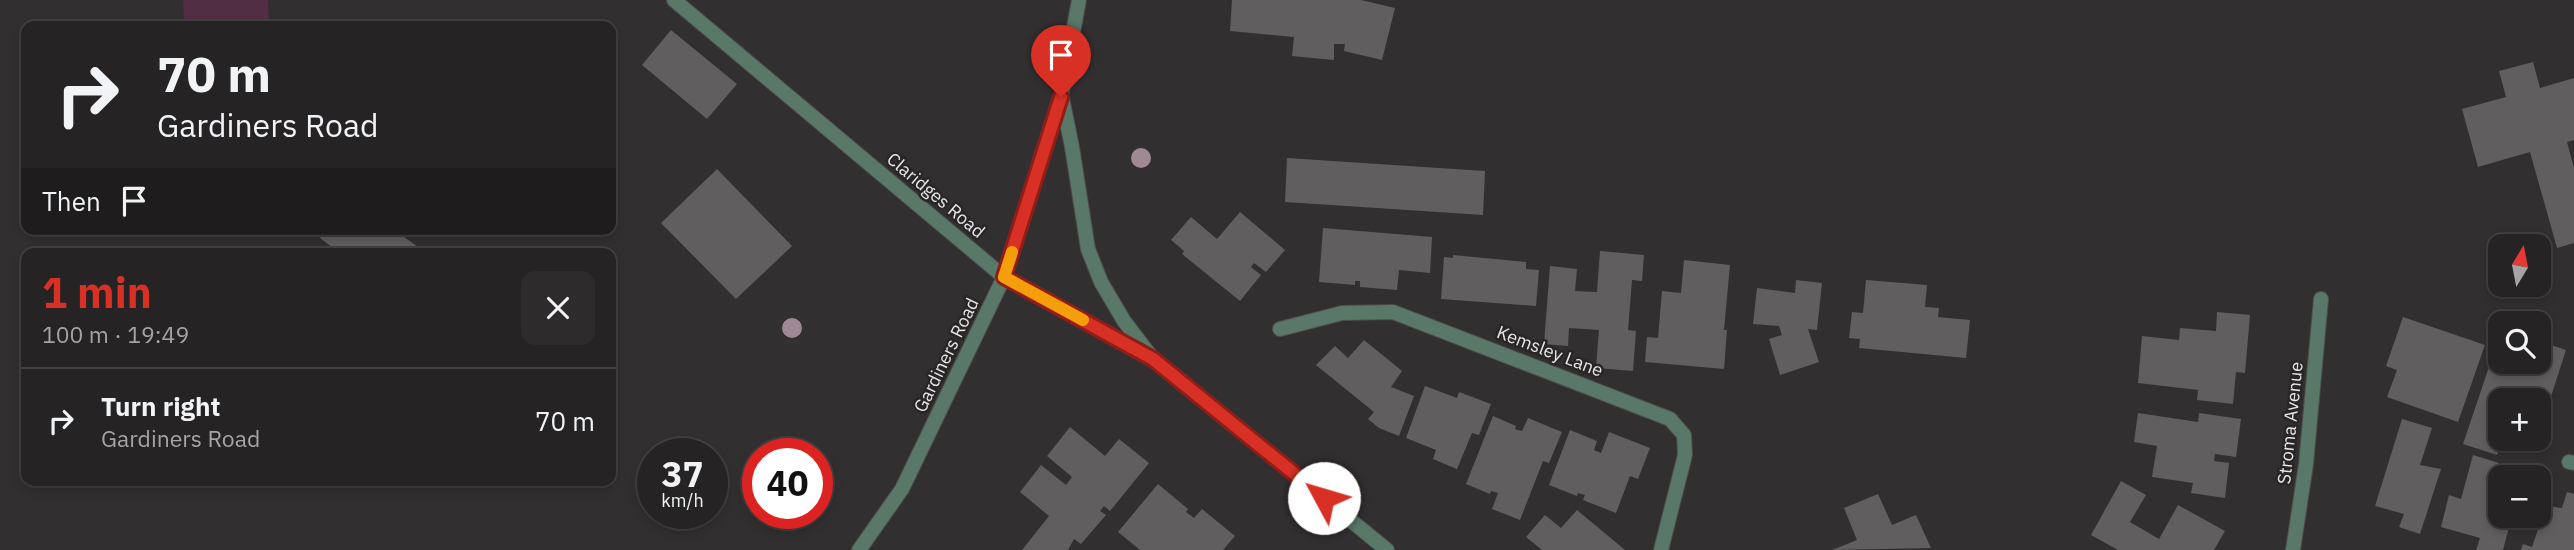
<!DOCTYPE html>
<meta charset="utf-8">
<style>
:root{--surface:#262325;--page:#2e2b2d;--text:#f1f3f6;--muted:#a4a4a7;--line:#424042;--accent:#d93025}
body{margin:0;font-family:"IBM Plex Sans",sans-serif;background:var(--page);color:var(--text);height:100vh;display:flex;flex-direction:column;font-size:26px;white-space:nowrap}
*{box-sizing:border-box;margin:0}
p{font-size:23px;color:var(--muted)}
.icon{flex:none;width:38px;height:38px;fill:none;stroke:currentColor;stroke-width:2;stroke-linecap:round;stroke-linejoin:round}
.map{position:relative;flex:1;overflow:hidden}
.sheet{position:absolute;left:21px;top:248px;width:595px;height:238px;display:flex;flex-direction:column;background:var(--surface);border-radius:14px;box-shadow:0 4px 10px #0003,0 0 0 2px var(--line)}
.sheet>*{flex:none}
.banner{position:absolute;left:21px;top:21px;width:595px;height:214px;border-radius:14px;box-shadow:0 4px 10px #0003,0 0 0 2px var(--line);background:#262325;color:var(--text);overflow:hidden}
.needle{width:46px;rotate:10deg}
.tools{position:absolute;left:2488px;top:234px;display:grid;gap:14px}
.tools a{display:grid;place-items:center;width:63px;height:63px;border-radius:14px;background:var(--surface);box-shadow:0 4px 10px #0003,0 0 0 2px var(--line);font-size:35px}
.speed{position:absolute;left:637px;top:438px;display:flex;gap:14px;font-size:35px;font-weight:700;text-align:center}
.speed>*{display:grid;place-content:center;width:91px;height:91px;border-radius:50%;background:var(--surface);box-shadow:0 4px 10px #0003,0 0 0 2px var(--line);line-height:1}
.speed small{font-size:18px;font-weight:400}
.speed .limit{border:10px solid #d22;background:#fff;color:#111}
.pin{position:absolute;display:grid;place-items:center;width:60px;height:60px;color:#fff;margin:-72px -30px;border-radius:50% 50% 50% 0;rotate:-45deg;box-shadow:0 0 7px #0007}
.pin .icon{rotate:45deg}
.me{position:absolute;width:77px;margin:-38px;rotate:309deg;stroke-linejoin:round;filter:drop-shadow(0 0 5px #0008)}
.turn{display:flex;align-items:center;gap:24px;height:147px;padding:0 21px;font-size:32px}
.turn .icon{width:91px;height:91px;stroke-width:2.5}
.turn b{display:block;font-size:49px;line-height:60px}
.then{display:flex;align-items:center;height:66px;padding:0 21px;background:#0003;gap:14px;font-size:26px}
.round{display:grid;place-items:center;flex:none;width:74px;height:74px;border-radius:14px;background:var(--page)}
.headline{display:flex;align-items:center;justify-content:space-between;height:119px;padding:0 21px}
h1{font-size:42px;font-weight:700;line-height:52px;color:var(--accent)}
ul{padding:0;list-style:none}
li{display:flex;align-items:center;gap:21px;height:105px;padding:0 21px;border-top:2px solid var(--line)}
li div{flex:1}
li b{display:block;font-size:26px}
li em{font-style:normal}
.map>svg:first-child{display:block}
.green{fill:#512e43}
.building{fill:#615e60}
.lines{fill:none;stroke-linecap:round;stroke-linejoin:round}
.minor-casing{stroke:#4f4c4e;stroke-width:16}
.tertiary-casing{stroke:#4f4c4e;stroke-width:16}
.minor{stroke:#597868;stroke-width:14}
.tertiary{stroke:#597868;stroke-width:14}
.tree{fill:#9f8995}
.route-casing{stroke:#8d1f18;stroke-width:18}
.route{stroke:#d93025;stroke-width:12}
.slow{stroke:#f59e0b;stroke-width:12}
.labels{text-anchor:middle;dominant-baseline:central;stroke-width:5;stroke-linejoin:round;paint-order:stroke}
.street-label{font-size:18px;fill:#e8e6e7;stroke:#282627}
</style>
<div class="map">
<svg width="2574" height="550" viewBox="0 0 2574 550">
<rect width="100%" height="100%" fill="#322f31"/>
<polygon class="green" points="183,0 268,0 269,26 184,26"/>
<g class="building">
<polygon points="1232,0 1361,0 1395,8 1382,60 1344,51 1345,44 1334,44 1334,60 1292,56 1294,37 1230,31"/>
<polygon points="671,30 737,84 707,119 642,65"/>
<polygon points="2533,62 2540,88 2574,78 2574,140 2567,142 2574,168 2574,243 2557,248 2530,152 2478,167 2462,109 2506,97 2499,71"/>
<polygon points="1287,158 1485,171 1483,215 1285,202"/>
<polygon points="717,169 792,246 736,299 661,223"/>
<polygon points="1240,212 1285,250 1266,272 1254,263 1251,267 1261,275 1240,301 1182,254 1184,251 1171,240 1191,217 1217,239"/>
<polygon points="1323,228 1432,237 1430,273 1399,270 1397,290 1360,287 1360,281 1355,281 1355,285 1319,282"/>
<polygon points="327,229 393,229 418,247 413,254 384,254 379,250 377,254 341,254 320,238"/>
<polygon points="1600,251 1644,255 1642,281 1632,280 1628,330 1636,331 1633,371 1596,368 1599,330 1569,328 1568,346 1544,344 1550,266 1577,269 1575,291 1597,292"/>
<polygon points="1453,255 1526,262 1526,269 1539,270 1536,306 1441,299 1444,257 1453,258"/>
<polygon points="1684,260 1730,265 1724,330 1727,330 1724,369 1645,362 1647,337 1658,338 1662,291 1681,293"/>
<polygon points="1796,280 1822,283 1817,330 1808,329 1819,362 1780,375 1769,339 1782,335 1779,326 1753,324 1757,288 1795,293"/>
<polygon points="1866,280 1927,285 1925,307 1939,308 1938,317 1970,320 1966,358 1859,348 1860,339 1849,338 1852,312 1863,313"/>
<polygon points="2217,312 2250,315 2245,373 2236,372 2233,404 2197,400 2198,390 2138,383 2142,336 2179,340 2180,328 2216,331"/>
<polygon points="2403,317 2485,345 2458,422 2387,397 2397,370 2386,366"/>
<polygon points="1364,340 1402,371 1391,387 1414,396 1399,436 1379,428 1368,419 1374,412 1316,365 1335,346 1348,358"/>
<polygon points="2539,341 2566,350 2542,424 2539,423 2539,401 2501,401 2502,439 2497,455 2463,444 2489,367 2504,369 2506,362 2539,362"/>
<polygon points="1425,386 1457,398 1459,392 1491,404 1479,435 1472,433 1457,469 1433,459 1436,450 1406,438"/>
<polygon points="2138,413 2198,422 2199,413 2241,419 2236,457 2215,454 2214,461 2229,463 2225,498 2191,493 2193,483 2152,477 2157,446 2134,442"/>
<polygon points="1493,416 1516,426 1515,429 1522,431 1528,418 1562,432 1549,463 1543,461 1520,520 1492,509 1498,493 1491,491 1490,494 1466,484"/>
<polygon points="2402,419 2432,428 2420,465 2441,469 2420,534 2399,527 2404,514 2375,506"/>
<polygon points="1070,427 1105,456 1119,439 1149,463 1110,511 1104,506 1100,511 1106,515 1081,544 1074,539 1068,550 1022,550 1049,516 1020,492 1041,465 1066,485 1072,477 1047,456"/>
<polygon points="1570,430 1597,441 1594,450 1601,453 1609,432 1650,448 1638,479 1630,476 1616,513 1583,500 1585,495 1578,493 1577,496 1549,485"/>
<polygon points="2473,455 2499,463 2494,482 2501,484 2501,516 2512,516 2503,550 2476,550 2480,538 2441,527 2449,495 2461,499"/>
<polygon points="2121,481 2146,495 2130,522 2159,539 2178,505 2225,531 2214,550 2118,550 2091,535"/>
<polygon points="1158,484 1188,509 1186,512 1194,518 1202,509 1235,536 1223,550 1140,550 1118,532"/>
<polygon points="2567,492 2574,494 2574,550 2521,550 2523,544 2532,547 2546,506 2562,508"/>
<polygon points="1878,494 1892,525 1916,515 1931,548 1832,550 1857,540 1844,508"/>
<polygon points="1577,510 1625,550 1542,550 1526,537 1545,515 1561,528"/>
</g>
<g class="lines">
<defs>
<g id="minor">
<polyline points="674,0 1004,277"/>
<polyline points="1280,329 1342,313 1393,312 1670,419 1684,435 1685,455 1661,550"/>
<polyline points="2569,462 2574,463"/>
<polyline points="2293,550 2306,464 2321,299"/>
</g>
<g id="tertiary">
<polyline points="1062,98 1072,147 1088,249 1101,282 1124,321 1150,355"/>
<polyline points="1004,277 1153,359 1387,550"/>
<polyline points="859,550 902,489 1004,277 1061,97 1079,0"/>
</g>
</defs>
<use href="#minor" class="minor-casing"/>
<use href="#tertiary" class="tertiary-casing"/>
<use href="#minor" class="minor"/>
<use href="#tertiary" class="tertiary"/>
</g>
<g class="tree">
<circle cx="1141" cy="158" r="10"/>
<circle cx="792" cy="328" r="10"/>
</g>
<g class="lines">
<defs>
<polyline id="route" points="1061,97 1004,277 1153,359 1324,498"/>
</defs>
<use href="#route" class="route-casing"/>
<use href="#route" class="route"/>
<polyline class="slow" points="1012,252 1004,277 1083,320"/>
</g>
<g class="labels">
<g class="street-label">
<text transform="translate(936 195) rotate(40)">Claridges Road</text>
<text transform="translate(1550 351) rotate(21)">Kemsley Lane</text>
<text transform="translate(946 355) rotate(-64)">Gardiners Road</text>
<text transform="translate(2290 423) rotate(-84)">Stroma Avenue</text>
</g>
</g>
</svg>
<div class="tools">
<a><svg class="needle" viewBox="-14 -14 28 28"><path d="M0-13l5 13h-10z" fill="#e53935"/><path d="M0 13l5-13h-10z" fill="#a4a4a7"/></svg></a>
<a><svg class="icon" aria-label="search" viewBox="0 0 24 24"><circle cx="10" cy="10" r="6"/><path d="M15 15l6 6"/></svg></a>
<a>+</a>
<a>−</a>
</div>
<div class="speed"><div>37<small>km/h</small></div><div class="limit">40</div></div>
<div class="pin" style="left:1061px;top:97px;background:#d93025"><svg class="icon" aria-label="arrive" viewBox="0 0 24 24"><path d="M6 21V4h12l-3 4 3 4H6"/></svg></div>
<svg class="me" style="left:1324px;top:498px" viewBox="-20 -20 40 40"><circle r="19" fill="#fff"/><path d="M0-13L10 11 0 6-10 11z" fill="#d93025"/></svg>
<div class="banner">
<div class="turn"><svg class="icon" aria-label="right" viewBox="0 0 24 24"><path d="M7 20v-9h11M14 6l5 5-5 5"/></svg><div><b>70 m</b>Gardiners Road</div></div>
<div class="then">Then<svg class="icon" aria-label="arrive" viewBox="0 0 24 24"><path d="M6 21V4h12l-3 4 3 4H6"/></svg></div>
</div>
<section class="sheet">
<div class="headline"><div><h1>1 min</h1><p>100 m · 19:49</p></div><a class="round"><svg class="icon" aria-label="close" viewBox="0 0 24 24"><path d="M6 6l12 12M18 6L6 18"/></svg></a></div>
<ul>
<li><svg class="icon" aria-label="right" viewBox="0 0 24 24"><path d="M7 20v-9h11M14 6l5 5-5 5"/></svg><div><b>Turn right</b><p>Gardiners Road</p></div><em>70 m</em></li>
</ul>
</section>
</div>
